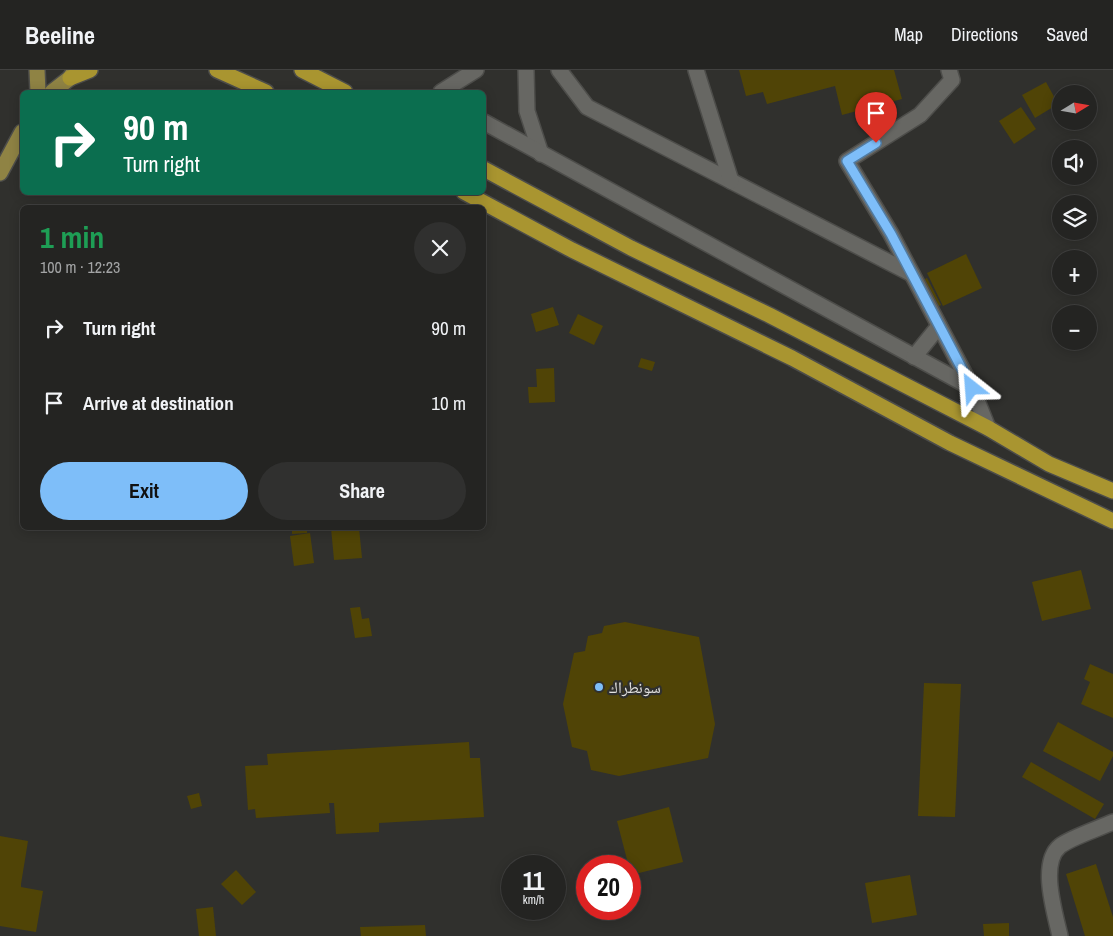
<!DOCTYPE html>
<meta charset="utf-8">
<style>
:root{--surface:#242422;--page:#30302f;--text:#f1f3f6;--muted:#a3a4a5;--line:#414140;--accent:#7ebef9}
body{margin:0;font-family:"Archivo Narrow","Noto Naskh Arabic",sans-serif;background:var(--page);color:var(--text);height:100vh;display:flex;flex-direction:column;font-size:19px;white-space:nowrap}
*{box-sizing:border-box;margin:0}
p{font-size:16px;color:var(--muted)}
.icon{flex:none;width:28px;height:28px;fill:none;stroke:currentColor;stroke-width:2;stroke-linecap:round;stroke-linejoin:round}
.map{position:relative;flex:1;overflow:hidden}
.sheet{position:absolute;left:20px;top:135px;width:466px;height:325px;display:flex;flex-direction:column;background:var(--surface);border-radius:8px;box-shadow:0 2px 12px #0003,0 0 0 1px var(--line)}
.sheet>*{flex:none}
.banner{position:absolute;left:20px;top:20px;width:466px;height:105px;border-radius:8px;box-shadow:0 2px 12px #0003,0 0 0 1px var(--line);background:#0b6e4f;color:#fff;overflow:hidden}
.needle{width:32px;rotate:79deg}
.tools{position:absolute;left:1052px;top:15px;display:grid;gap:10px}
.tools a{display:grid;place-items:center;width:45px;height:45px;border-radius:50%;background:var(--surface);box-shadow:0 2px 12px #0003,0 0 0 1px var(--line);font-size:25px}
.speed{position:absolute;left:501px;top:785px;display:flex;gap:10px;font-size:25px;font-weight:700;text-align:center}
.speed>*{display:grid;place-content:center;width:65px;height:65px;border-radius:50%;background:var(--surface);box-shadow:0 2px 12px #0003,0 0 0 1px var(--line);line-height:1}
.speed small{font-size:12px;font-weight:400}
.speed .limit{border:8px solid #d22;background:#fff;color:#111}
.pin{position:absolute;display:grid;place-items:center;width:42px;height:42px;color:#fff;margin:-51px -21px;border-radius:50% 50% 50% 0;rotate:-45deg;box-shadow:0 0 5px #0007}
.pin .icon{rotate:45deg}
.me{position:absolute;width:55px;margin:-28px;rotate:332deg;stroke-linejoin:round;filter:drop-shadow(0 0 4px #0008)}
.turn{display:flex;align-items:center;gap:18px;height:105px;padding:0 20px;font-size:22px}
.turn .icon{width:65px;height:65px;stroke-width:2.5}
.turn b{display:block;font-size:35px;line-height:42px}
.round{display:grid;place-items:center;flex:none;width:52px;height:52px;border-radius:26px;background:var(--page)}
.headline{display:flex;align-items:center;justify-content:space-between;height:85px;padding:0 20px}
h1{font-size:30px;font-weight:700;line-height:38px;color:#1e9e55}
.primary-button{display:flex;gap:10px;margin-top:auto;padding:10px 20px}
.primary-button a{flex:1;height:58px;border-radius:30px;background:var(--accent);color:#111;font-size:20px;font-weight:700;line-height:58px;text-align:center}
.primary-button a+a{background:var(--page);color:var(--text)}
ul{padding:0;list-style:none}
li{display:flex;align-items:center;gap:15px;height:75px;padding:0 20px}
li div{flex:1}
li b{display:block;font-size:19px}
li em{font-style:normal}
header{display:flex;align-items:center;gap:30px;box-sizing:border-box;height:70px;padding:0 25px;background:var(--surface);border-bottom:1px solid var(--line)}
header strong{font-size:24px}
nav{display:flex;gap:28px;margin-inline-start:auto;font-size:18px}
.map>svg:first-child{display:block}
.building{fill:#504406}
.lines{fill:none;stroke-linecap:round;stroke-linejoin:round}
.minor-casing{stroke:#4d4d4a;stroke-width:18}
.major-casing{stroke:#4d4d4a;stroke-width:18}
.highway-casing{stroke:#4d4d4a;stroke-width:18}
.minor{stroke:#676763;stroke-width:15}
.major{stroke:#8f8344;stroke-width:15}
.highway{stroke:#a99530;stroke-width:15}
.route-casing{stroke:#527ca2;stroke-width:12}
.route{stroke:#7ebef9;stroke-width:9}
.poi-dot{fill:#7ebef9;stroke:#30302d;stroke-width:2}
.labels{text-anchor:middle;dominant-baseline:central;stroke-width:4.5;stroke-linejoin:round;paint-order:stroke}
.poi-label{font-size:16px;fill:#e3e2e0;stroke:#30302d;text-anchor:start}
</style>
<header>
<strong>Beeline</strong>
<nav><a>Map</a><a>Directions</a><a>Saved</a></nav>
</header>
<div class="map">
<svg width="1113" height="866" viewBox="0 0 1113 866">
<rect width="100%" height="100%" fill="#30302d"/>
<g class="building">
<polygon points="739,0 894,0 902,29 842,45 835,16 767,34 763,22 746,26"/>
<polygon points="1046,12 1058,34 1035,48 1022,25"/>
<polygon points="1021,37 1036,59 1014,74 999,51"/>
<polygon points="966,184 982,218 943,236 927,203"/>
<polygon points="927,208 941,235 933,239 919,212"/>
<polygon points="553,237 559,255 536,262 531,244"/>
<polygon points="578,244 603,256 594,275 569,263"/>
<polygon points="641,288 655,292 652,301 638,297"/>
<polygon points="554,298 555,332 529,333 528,317 537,317 536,299"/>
<polygon points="292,458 307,458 307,463 292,464"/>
<polygon points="331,458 359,458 362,488 334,490"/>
<polygon points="310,463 314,493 294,496 290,466"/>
<polygon points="1081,500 1091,539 1042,551 1032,512"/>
<polygon points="360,537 362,549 369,548 372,566 355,568 350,538"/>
<polygon points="625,552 699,567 715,654 708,688 619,706 591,700 587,681 572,677 563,634 574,583 585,581 588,566 602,563 604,556"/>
<polygon points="1090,594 1113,604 1113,648 1081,634 1090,612 1084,609"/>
<polygon points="924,613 961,614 955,747 918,746"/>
<polygon points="1058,652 1113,682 1113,686 1100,711 1043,681"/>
<polygon points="469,672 470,688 480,688 484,747 379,753 379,762 336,764 334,733 329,733 330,743 256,748 255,739 248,740 245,696 268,695 267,684"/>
<polygon points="1031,692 1104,734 1095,749 1022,707"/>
<polygon points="199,723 202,736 191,739 187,726"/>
<polygon points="669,737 683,792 631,805 617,751"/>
<polygon points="0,766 28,771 21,814 21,817 43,821 36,862 0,856"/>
<polygon points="1096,794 1113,847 1113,866 1085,866 1066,804"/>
<polygon points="236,800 256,822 242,835 221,814"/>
<polygon points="910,805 917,845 872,853 865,813"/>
<polygon points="213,837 216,866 199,866 196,839"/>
<polygon points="1009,853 1009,866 984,866 983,854"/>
<polygon points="425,855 426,866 361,866 360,857"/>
</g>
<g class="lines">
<defs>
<g id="minor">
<polyline points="526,0 527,41 541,84"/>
<polyline points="559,0 587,37 912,204"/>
<polyline points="696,0 731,111"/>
<polyline points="949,0 952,10 920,45 847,91 891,164 972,318"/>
<polyline points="441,22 476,0"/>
<polyline points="484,52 972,318 988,358"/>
<polyline points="914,287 939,256"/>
<path d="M1060,866C1055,843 1039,793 1060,776C1070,768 1100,758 1113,752"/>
</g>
<g id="major">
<polyline points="37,0 38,22"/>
<polyline points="52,22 70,8 75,0"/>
<polyline points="0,103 22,62"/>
</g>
<g id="highway">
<polyline points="217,0 266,22"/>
<polyline points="302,0 345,22"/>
<polyline points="70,8 90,0"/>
<polyline points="484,99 631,178 769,245 988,358 1049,394 1113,421"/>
<polyline points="464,122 572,180 792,288 950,373 1113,451"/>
</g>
</defs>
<use href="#minor" class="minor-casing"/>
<use href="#major" class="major-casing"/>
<use href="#highway" class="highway-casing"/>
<use href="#minor" class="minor"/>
<use href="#major" class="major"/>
<use href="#highway" class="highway"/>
</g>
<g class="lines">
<defs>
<polyline id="route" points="876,73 847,91 891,164 972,318"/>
</defs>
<use href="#route" class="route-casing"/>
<use href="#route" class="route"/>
</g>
<circle class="poi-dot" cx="599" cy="617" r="5"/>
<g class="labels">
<g class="poi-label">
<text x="609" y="617">سونطراك</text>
</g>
</g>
</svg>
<div class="tools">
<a><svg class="needle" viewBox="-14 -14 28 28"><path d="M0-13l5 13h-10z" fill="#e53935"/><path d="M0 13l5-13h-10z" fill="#a3a4a5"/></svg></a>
<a><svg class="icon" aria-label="sound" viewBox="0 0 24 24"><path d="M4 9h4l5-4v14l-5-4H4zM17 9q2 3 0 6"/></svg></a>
<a><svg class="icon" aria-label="layers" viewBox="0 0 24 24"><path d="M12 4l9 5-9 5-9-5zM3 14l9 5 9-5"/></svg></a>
<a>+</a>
<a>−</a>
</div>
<div class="speed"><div>11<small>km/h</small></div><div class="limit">20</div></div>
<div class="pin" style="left:876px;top:73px;background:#d93025"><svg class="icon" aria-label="arrive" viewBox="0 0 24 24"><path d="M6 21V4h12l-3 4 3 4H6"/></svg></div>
<svg class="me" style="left:972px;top:318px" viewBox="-20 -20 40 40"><path d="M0-17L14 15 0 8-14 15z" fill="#7ebef9" stroke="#fff" stroke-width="4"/></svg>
<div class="banner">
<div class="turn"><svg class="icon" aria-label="right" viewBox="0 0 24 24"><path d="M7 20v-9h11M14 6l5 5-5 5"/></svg><div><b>90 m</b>Turn right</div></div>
</div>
<section class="sheet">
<div class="headline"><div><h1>1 min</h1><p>100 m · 12:23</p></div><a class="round"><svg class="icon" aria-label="close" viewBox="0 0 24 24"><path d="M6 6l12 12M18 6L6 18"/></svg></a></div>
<ul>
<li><svg class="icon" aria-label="right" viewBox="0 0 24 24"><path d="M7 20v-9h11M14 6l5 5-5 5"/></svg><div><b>Turn right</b></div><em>90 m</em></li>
<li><svg class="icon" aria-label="arrive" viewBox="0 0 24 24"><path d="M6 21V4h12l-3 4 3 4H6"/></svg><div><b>Arrive at destination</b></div><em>10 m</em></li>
</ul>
<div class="primary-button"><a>Exit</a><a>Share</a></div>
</section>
</div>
